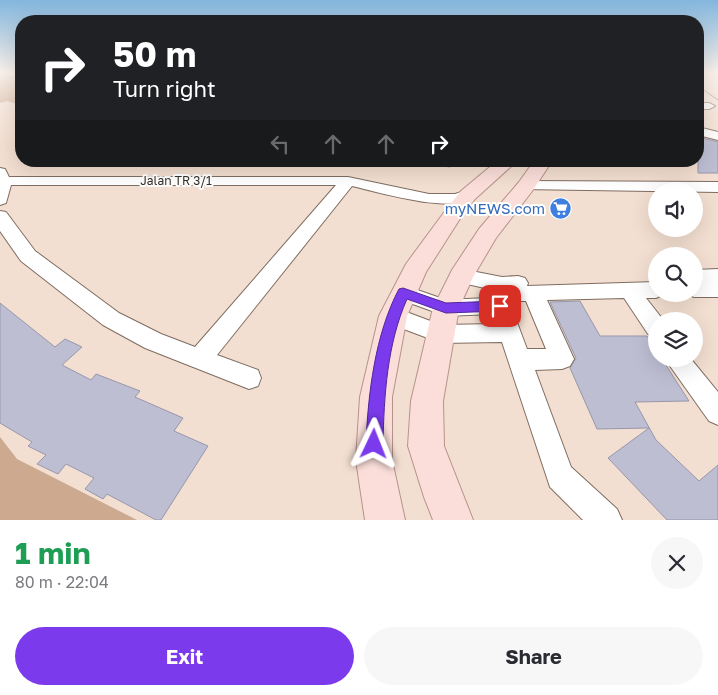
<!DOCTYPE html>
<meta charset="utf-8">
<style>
:root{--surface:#fff;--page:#f7f7f7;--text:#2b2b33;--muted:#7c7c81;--accent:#7c3aed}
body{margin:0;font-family:"Golos Text",sans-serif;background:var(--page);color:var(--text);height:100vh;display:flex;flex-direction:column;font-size:19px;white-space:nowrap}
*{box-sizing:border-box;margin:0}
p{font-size:16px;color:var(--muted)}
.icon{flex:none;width:28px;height:28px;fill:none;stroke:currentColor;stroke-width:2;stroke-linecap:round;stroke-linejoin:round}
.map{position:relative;height:520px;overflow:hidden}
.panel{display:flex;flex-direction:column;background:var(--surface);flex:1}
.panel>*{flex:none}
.top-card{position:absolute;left:15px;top:15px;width:689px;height:152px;border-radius:20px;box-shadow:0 5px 20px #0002;background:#202124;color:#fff;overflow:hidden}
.buttons{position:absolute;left:648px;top:182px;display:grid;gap:10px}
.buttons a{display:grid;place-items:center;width:55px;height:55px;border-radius:50%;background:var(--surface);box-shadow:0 5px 20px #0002;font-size:25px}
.pin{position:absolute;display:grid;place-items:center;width:42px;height:42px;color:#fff;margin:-21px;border-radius:10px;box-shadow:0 2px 8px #0006}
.me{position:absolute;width:55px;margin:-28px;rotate:2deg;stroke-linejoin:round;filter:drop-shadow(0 0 4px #0008)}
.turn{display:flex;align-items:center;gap:18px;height:105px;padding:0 15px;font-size:22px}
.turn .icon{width:65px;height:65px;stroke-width:2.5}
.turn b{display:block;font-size:35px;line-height:42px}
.lanes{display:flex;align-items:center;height:48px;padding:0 15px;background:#0003;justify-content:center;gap:25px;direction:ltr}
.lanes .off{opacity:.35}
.round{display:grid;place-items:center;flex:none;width:52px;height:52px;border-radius:26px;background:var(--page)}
.headline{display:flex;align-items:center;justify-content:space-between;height:85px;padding:0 15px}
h1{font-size:30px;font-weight:700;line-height:38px;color:#1e9e55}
.cta{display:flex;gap:10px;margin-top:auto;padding:10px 15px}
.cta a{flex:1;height:58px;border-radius:30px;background:var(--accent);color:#fff;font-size:20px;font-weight:700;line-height:58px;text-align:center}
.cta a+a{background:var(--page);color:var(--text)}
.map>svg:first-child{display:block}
.green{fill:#cca98f}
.building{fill:#bebed3;stroke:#9797ab}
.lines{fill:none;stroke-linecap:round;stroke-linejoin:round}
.minor-casing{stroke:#7f6d61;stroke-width:2}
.major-casing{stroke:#b5938b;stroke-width:2}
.minor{fill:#fff;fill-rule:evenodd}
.major{fill:#fbded9;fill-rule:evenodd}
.tram{stroke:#746960;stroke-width:1}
.route{fill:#7c3aed;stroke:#51269a}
.labels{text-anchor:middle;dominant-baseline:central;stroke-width:4;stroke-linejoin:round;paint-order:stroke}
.far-street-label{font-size:12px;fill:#37302a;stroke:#fff}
.shop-label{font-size:15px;fill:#366cbe;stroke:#fff;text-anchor:end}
</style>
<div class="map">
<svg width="718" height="520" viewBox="0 0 718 520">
<rect width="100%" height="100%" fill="#f3dfd1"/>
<g class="green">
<polygon points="0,73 21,73 21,105 7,101 0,103"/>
<polygon points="0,437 17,459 137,520 0,520"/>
</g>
<g class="building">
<polygon points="698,137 718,142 718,173 698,173"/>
<polygon points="580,301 600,336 647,336 656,350 656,359 662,359 689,401 635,402 656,440 699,481 718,465 718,520 667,520 608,458 649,428 597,429 570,368 576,358 550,302"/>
<polygon points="0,303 55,347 65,339 82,347 62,365 91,380 96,374 140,391 135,397 183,418 174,431 208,446 161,520 156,520 107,494 103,499 85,489 94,478 66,464 58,474 37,464 46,455 28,446 32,442 0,423"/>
</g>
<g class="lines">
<defs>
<g id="minor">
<polygon points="5,73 21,73 21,78 7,75"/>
<polygon points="698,103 709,103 715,106 709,109 698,109"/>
<polygon points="698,127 718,132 718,140 698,135"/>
<path d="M435,161H458C452,169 445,166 437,164Z"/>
<path d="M0,168L5,169L9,177H348L429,194H455L468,190L473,192L476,195C460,217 375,191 352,186L217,355L258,370L261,378L258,386L249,389L145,348L103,325L21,261L0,231V211L6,212L35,251L119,313L161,334L195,347L336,185H11L6,203L0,205Z"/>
<polygon points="526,181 718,182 718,192 521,189 518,186 521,183"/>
<path d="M461,269L502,277L518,276L525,278L528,283L527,286L656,282V294H664L656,298H646L664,321H656V337L648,334L624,298L547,300L574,359L570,366L562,369L535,370L571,467L617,509L622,520H583L550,487L502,342L441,343L385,322L382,316L385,310L393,307L441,325L496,324L492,314L446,316L396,298L393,293L396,288L403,285L446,300L487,298L486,294L489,289L454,281L451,276L454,271ZM509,301H526L546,349H527Z"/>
<polygon points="718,269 718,297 694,297 687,294 694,294 694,270"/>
<polygon points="665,359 691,359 718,392 718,425 709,421"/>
</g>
<g id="major">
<polygon points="497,161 517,161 475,199 463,214 426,272 407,316 392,397 392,460 405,520 365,520 356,460 360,397 379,316 406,264 448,207 461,191"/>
<polygon points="534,161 552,161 533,190 496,238 473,277 459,308 443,401 444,446 473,520 433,520 424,497 408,446 411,401 433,308 452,270 479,229 519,182"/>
</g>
</defs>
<use href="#minor" class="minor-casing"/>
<use href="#major" class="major-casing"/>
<use href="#minor" class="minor"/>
<use href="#major" class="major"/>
<polyline class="tram" points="698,86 718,100"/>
</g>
<linearGradient id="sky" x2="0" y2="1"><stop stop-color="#83b6dd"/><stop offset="0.5" stop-color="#faf1ea"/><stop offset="1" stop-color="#faf1ea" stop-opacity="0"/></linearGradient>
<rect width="718" height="146" fill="url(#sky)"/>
<path class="route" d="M403,288L446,303L500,301L505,302L507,306L505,309L500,311L446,313L407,299C387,344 384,396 383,444L380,450L374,453L368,450L366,444C368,394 375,334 399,289Z"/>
<defs>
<symbol id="supermarket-disc" viewBox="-11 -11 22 22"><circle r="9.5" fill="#3f7fe0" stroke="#fff"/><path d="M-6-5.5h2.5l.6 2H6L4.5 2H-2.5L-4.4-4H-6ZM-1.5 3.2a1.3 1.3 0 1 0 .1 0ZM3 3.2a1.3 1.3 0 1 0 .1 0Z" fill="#fff"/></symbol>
</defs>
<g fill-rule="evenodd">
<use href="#supermarket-disc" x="548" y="196" width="25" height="25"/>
</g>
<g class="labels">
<g class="far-street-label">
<text x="176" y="180">Jalan TR 3/1</text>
</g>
<g class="shop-label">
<text x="545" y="208">myNEWS.com</text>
</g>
</g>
</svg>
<div class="buttons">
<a><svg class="icon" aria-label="sound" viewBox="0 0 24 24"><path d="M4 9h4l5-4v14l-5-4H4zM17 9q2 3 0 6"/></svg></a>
<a><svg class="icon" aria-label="search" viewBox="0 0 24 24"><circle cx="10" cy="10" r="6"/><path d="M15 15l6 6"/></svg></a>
<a><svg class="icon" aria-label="layers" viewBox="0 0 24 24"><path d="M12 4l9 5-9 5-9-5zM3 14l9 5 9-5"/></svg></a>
</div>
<div class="pin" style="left:500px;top:306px;background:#d93025"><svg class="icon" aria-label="arrive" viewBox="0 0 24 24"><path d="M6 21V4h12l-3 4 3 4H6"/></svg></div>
<svg class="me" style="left:374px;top:444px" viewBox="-20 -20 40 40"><path d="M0-17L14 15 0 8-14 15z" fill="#7c3aed" stroke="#fff" stroke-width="4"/></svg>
<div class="top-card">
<div class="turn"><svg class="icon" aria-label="right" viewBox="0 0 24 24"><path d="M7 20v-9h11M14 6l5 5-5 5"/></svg><div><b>50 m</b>Turn right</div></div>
<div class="lanes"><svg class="icon off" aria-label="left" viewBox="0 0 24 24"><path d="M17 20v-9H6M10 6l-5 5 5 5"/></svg><svg class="icon off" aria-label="ahead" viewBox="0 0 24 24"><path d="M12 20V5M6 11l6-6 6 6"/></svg><svg class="icon off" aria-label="ahead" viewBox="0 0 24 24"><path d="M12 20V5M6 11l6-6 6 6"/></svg><svg class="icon" aria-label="right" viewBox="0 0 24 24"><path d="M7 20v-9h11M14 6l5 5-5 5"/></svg></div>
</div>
</div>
<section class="panel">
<div class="headline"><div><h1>1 min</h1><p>80 m · 22:04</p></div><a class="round"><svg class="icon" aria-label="close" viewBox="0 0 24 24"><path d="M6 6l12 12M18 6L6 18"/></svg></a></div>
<div class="cta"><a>Exit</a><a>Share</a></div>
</section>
